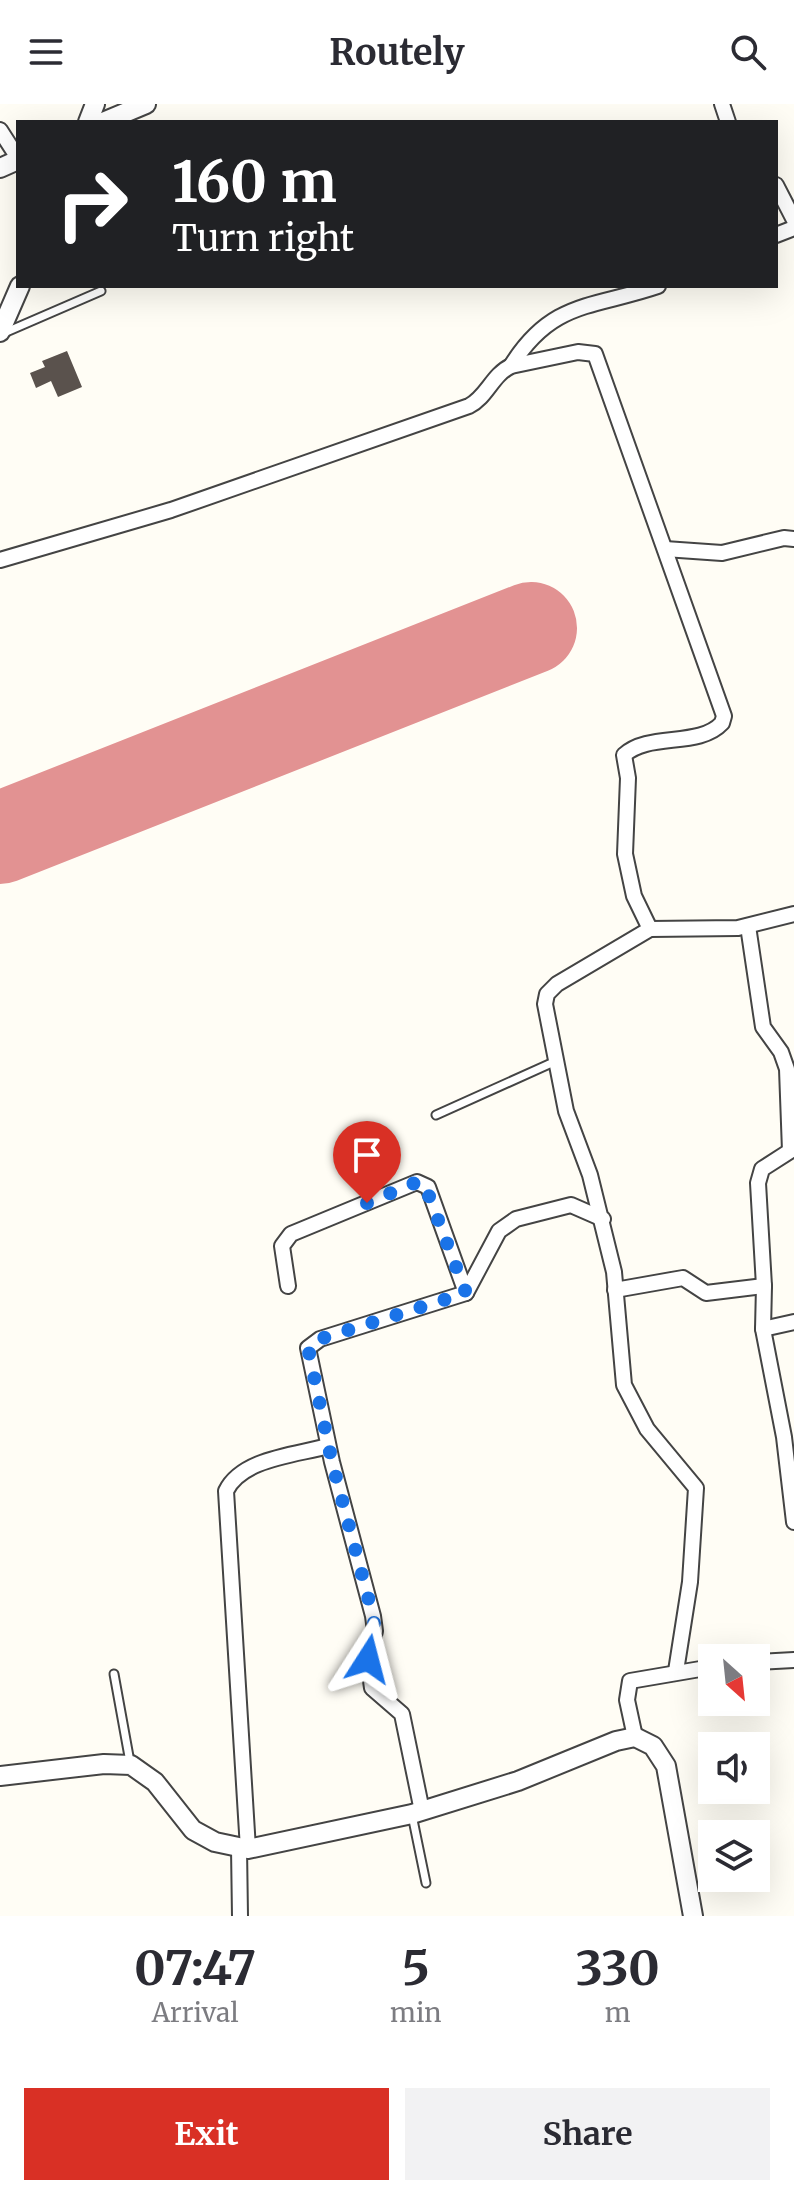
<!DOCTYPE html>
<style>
:root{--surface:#fff;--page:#f2f2f3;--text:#2b2b33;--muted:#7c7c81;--accent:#d93025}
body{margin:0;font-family:Merriweather,serif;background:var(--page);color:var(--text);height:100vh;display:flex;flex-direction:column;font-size:30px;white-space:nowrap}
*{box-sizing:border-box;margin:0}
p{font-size:26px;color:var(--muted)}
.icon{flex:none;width:44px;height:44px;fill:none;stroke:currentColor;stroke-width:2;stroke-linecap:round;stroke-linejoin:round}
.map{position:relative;height:1812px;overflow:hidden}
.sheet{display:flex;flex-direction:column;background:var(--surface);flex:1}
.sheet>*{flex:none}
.hud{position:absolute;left:16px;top:16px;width:762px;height:168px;border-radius:0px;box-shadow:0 8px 32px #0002;background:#202124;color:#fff;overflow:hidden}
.needle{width:52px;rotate:153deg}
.controls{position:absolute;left:698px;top:1540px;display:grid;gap:16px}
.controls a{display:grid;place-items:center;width:72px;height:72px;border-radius:0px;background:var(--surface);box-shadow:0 8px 32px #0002;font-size:40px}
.pin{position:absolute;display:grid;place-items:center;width:68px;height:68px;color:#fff;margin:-82px -34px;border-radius:50% 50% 50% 0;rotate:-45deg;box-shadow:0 0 8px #0007}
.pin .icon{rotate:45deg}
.me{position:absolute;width:88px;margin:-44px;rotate:9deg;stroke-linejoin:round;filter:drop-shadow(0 0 6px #0008)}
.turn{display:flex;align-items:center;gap:28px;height:168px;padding:0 24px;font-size:36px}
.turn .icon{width:104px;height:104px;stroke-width:2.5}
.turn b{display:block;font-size:56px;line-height:68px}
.eta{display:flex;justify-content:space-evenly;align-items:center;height:136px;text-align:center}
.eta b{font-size:48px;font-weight:700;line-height:56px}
.action{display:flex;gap:16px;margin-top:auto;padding:16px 24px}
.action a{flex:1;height:92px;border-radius:0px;background:var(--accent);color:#fff;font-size:32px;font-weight:700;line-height:92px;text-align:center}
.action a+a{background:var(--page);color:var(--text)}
header{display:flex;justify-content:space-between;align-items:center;height:104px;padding:0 24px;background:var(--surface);font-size:36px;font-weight:700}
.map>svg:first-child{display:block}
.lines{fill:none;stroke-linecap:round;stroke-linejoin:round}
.runway{stroke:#e29292;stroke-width:92}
.building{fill:#5a524d}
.service-casing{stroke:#444;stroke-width:11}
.minor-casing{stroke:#444;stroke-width:18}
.tertiary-casing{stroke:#444;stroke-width:22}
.service{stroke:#fff;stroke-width:7}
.minor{stroke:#fff;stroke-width:14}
.tertiary{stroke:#fff;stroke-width:18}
.route{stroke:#1a73e8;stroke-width:14;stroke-dasharray:0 25.2}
</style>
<header><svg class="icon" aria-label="menu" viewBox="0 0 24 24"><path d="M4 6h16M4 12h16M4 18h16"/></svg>Routely<svg class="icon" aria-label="search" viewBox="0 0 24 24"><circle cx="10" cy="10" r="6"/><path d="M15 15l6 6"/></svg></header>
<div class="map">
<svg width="794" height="1812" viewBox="0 0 794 1812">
<rect width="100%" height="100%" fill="#fffdf5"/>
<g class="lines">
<polyline class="runway" points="0,734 531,524"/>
</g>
<polygon class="building" points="67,247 82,283 58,293 51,277 36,284 30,269 45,263 42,257"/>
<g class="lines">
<defs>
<g id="service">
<polyline points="4,229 101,187"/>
<polyline points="436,1011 556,957"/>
<polyline points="114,1570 130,1658"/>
<polyline points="412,1711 426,1779"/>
</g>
<g id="minor">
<polyline points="722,0 728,18"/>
<polyline points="0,26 18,54"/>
<polyline points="776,81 794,116"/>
<polyline points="776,131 794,124"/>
<path d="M511,262C552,196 594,204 658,182"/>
<polyline points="665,445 722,449 784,434 794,435"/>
<path d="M0,456L171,406L469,302C487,293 492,271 511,262L578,248L595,250L724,612L722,619C699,644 649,628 624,651L628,674L625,750L634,792L650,825L738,824L794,810"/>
<polyline points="748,822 763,923 781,948 787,965 790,1047 762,1065 758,1079 764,1182 763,1225 784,1333 794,1418"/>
<polyline points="650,825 557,880 547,890 545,900 566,1007 590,1071 614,1168 624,1281 647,1325 696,1384 690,1478 676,1567"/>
<polyline points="288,1182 282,1142 291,1130 417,1078 428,1083 466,1189"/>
<polyline points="615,1186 683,1174 706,1189 764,1182"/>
<polyline points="763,1225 794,1218"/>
<polyline points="756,1558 794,1556"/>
<polyline points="635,1633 627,1596 630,1577 712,1563"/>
<polyline points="422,1707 402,1610 372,1584 368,1555 375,1527 373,1512 332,1358 308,1244 320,1235 466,1189 499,1127 516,1115 571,1101 603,1115"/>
<polyline points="239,1744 240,1812"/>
<path d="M248,1745L226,1387C242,1354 297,1351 328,1342"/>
</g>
<g id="tertiary">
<polyline points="88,18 95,0"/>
<polyline points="103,18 146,0"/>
<polyline points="0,64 18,56"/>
<polyline points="0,228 20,182"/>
<polyline points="0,1672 104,1660 131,1661 155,1678 193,1726 215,1738 248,1745 412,1710 518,1677 616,1637 635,1633 653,1642 666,1662 693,1812"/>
</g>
</defs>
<use href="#service" class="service-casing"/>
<use href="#minor" class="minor-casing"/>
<use href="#tertiary" class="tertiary-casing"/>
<use href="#service" class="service"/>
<use href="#minor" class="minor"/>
<use href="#tertiary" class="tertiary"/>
</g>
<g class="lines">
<polyline class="route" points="367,1099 417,1078 424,1079 466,1189 320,1235 308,1244 332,1358 373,1512 375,1527 368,1555"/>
</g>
</svg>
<div class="controls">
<a><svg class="needle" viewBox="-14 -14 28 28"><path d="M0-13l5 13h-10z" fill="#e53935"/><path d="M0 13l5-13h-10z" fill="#7c7c81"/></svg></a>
<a><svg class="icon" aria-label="sound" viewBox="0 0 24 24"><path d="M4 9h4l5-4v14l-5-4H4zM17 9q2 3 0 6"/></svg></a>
<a><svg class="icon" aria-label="layers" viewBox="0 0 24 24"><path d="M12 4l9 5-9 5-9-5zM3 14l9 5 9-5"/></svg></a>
</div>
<div class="pin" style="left:367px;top:1099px;background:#d93025"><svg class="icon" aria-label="arrive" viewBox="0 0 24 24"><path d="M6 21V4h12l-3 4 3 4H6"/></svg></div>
<svg class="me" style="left:368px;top:1555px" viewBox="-20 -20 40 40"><path d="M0-17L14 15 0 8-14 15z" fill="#1a73e8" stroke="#fff" stroke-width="4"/></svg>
<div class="hud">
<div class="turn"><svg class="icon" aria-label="right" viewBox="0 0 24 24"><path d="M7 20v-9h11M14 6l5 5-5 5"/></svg><div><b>160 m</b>Turn right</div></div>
</div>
</div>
<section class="sheet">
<div class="eta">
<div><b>07:47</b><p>Arrival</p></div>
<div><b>5</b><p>min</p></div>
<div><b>330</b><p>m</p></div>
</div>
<div class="action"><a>Exit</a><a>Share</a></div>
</section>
